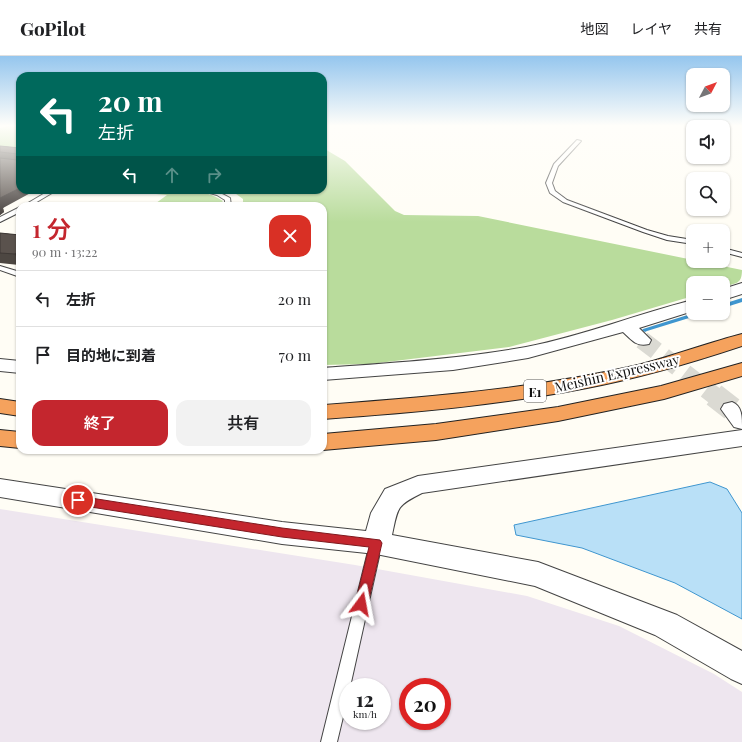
<!DOCTYPE html>
<html lang="ja">
<meta charset="utf-8">
<style>
:root{--surface:#fff;--page:#f2f2f2;--text:#202124;--muted:#757577;--line:#e0e0e0;--accent:#c4262e}
body{margin:0;font-family:"Playfair Display","Noto Sans JP",serif;background:var(--page);color:var(--text);height:100vh;display:flex;flex-direction:column;font-size:15px;white-space:nowrap}
*{box-sizing:border-box;margin:0}
p{font-size:13px;color:var(--muted)}
.icon{flex:none;width:22px;height:22px;fill:none;stroke:currentColor;stroke-width:2;stroke-linecap:round;stroke-linejoin:round}
.map{position:relative;flex:1;overflow:hidden}
.side{position:absolute;left:16px;top:146px;width:311px;height:252px;display:flex;flex-direction:column;background:var(--surface);border-radius:12px;box-shadow:0 1px 3px #0004}
.side>*{flex:none}
.top-card{position:absolute;left:16px;top:16px;width:311px;height:122px;border-radius:12px;box-shadow:0 1px 3px #0004;background:#00695c;color:#fff;overflow:hidden}
.needle{width:26px;rotate:49deg}
.controls{position:absolute;left:686px;top:12px;display:grid;gap:8px}
.controls a{display:grid;place-items:center;width:44px;height:44px;border-radius:8px;background:var(--surface);box-shadow:0 1px 3px #0004;font-size:20px}
.speed{position:absolute;left:339px;top:622px;display:flex;gap:8px;font-size:20px;font-weight:700;text-align:center}
.speed>*{display:grid;place-content:center;width:52px;height:52px;border-radius:50%;background:var(--surface);box-shadow:0 1px 3px #0004;line-height:1}
.speed small{font-size:10px;font-weight:400}
.speed .limit{border:6px solid #d22;background:#fff;color:#111}
.pin{position:absolute;display:grid;place-items:center;width:34px;height:34px;color:#fff;margin:-17px;border:2px solid #fff;border-radius:50%;box-shadow:0 1px 4px #0007}
.me{position:absolute;width:44px;margin:-22px;rotate:13deg;stroke-linejoin:round;filter:drop-shadow(0 0 3px #0008)}
.turn{display:flex;align-items:center;gap:14px;height:84px;padding:0 16px;font-size:18px}
.turn .icon{width:52px;height:52px;stroke-width:2.5}
.turn b{display:block;font-size:28px;line-height:34px}
.lanes{display:flex;align-items:center;height:38px;padding:0 16px;background:#0003;justify-content:center;gap:20px;direction:ltr}
.lanes .off{opacity:.35}
.round{display:grid;place-items:center;flex:none;width:42px;height:42px;border-radius:12px;background:var(--page)}
.overview{display:flex;align-items:center;justify-content:space-between;height:68px;padding:0 16px}
h1{font-size:24px;font-weight:600;line-height:30px;color:var(--accent)}
.cta{display:flex;gap:8px;margin-top:auto;padding:8px 16px}
.cta a{flex:1;height:46px;border-radius:12px;background:var(--accent);color:#fff;font-size:16px;font-weight:600;line-height:46px;text-align:center}
.cta a+a{background:var(--page);color:var(--text)}
ul{padding:0;list-style:none}
li{display:flex;align-items:center;gap:12px;height:56px;padding:0 16px;border-top:1px solid var(--line)}
li div{flex:1}
li b{display:block;font-size:15px}
li em{font-style:normal}
header{display:flex;align-items:center;gap:24px;box-sizing:border-box;height:56px;padding:0 20px;background:var(--surface);border-bottom:1px solid var(--line)}
header strong{font-size:19px}
nav{display:flex;gap:22px;margin-inline-start:auto;font-size:14px}
.map>svg:first-child{display:block}
.industrial{fill:#eee6ef;fill-rule:evenodd}
.forest{fill:#b9dc9c}
.water{fill:#b9e0f7;stroke:#3f96cf}
.lines{fill:none;stroke-linecap:round;stroke-linejoin:round}
.stream{fill:#3f96cf;fill-rule:evenodd}
.minor-tunnel-far1{stroke:#dbdad3;stroke-width:18;stroke-dasharray:18 9;stroke-linecap:butt}
.minor-tunnel{stroke:#dbdad3;stroke-width:24;stroke-dasharray:24 12;stroke-linecap:butt}
.service-casing{stroke:#444;stroke-width:2}
.minor-casing{stroke:#444;stroke-width:2}
.motorway-casing{stroke:#222;stroke-width:2}
.service{fill:#fff;fill-rule:evenodd}
.minor{fill:#fff;fill-rule:evenodd}
.motorway{fill:#f5a25d;fill-rule:evenodd}
.wall{fill:#4d4742}
.shaded-wall{fill:#3f3936}
.building{fill:#5a524d;stroke:#3f3936}
.route{fill:#c4262e;stroke:#7f191e}
.labels{text-anchor:middle;dominant-baseline:central;stroke-width:4;stroke-linejoin:round;paint-order:stroke}
.shield{fill:#fff;stroke:#585858;stroke-width:1}
.shield-label{font-size:13px;font-weight:bold;fill:#111}
.street-label{font-size:14px;fill:#111;stroke:#fff}
</style>
<header>
<strong>GoPilot</strong>
<nav><a>地図</a><a>レイヤ</a><a>共有</a></nav>
</header>
<div class="map">
<svg width="742" height="686" viewBox="0 0 742 686">
<rect width="100%" height="100%" fill="#fffdf5"/>
<path class="industrial" d="M0,453L355,509L527,540L619,570L714,618L742,636V686H0ZM348,631H382V665H348ZM408,631H442V665H408Z"/>
<g class="forest">
<polygon points="8,70 20,71 20,99 0,97 0,72"/>
<path d="M323,92L345,105L395,155L404,159L478,160L742,214C742,229 735,227 723,231V227H693V240L612,264L509,291L370,308L323,309V150H243V143L232,135L228,134H323Z"/>
<path d="M144,134C169,134 201,130 223,145L218,150H152L167,139L145,137L143,135Z"/>
</g>
<polygon class="water" points="710,426 727,433 742,457 742,563 675,527 582,492 516,479 514,469"/>
<g class="lines">
<g class="stream">
<polygon points="742,242 742,246 723,252 723,248"/>
<polygon points="694,257 703,257 702,258 647,275 645,276 642,274 643,273"/>
</g>
<polyline class="minor-tunnel-far1" points="642,284 715,340"/>
<polyline class="minor-tunnel" points="714,339 732,353"/>
<defs>
<g id="service">
<polygon points="577,84 581,85 558,110 552,127 555,135 567,144 647,174 668,180 693,184 693,188 667,184 643,176 563,146 550,137 546,127 554,108"/>
<polygon points="50,134 57,134 30,150 23,150"/>
<path d="M199,134C211,134 220,136 230,142L231,150H225V144L217,139Z"/>
<polygon points="20,151 20,156 0,166 0,161"/>
<polygon points="723,192 742,197 742,201 723,196"/>
<polygon points="0,210 20,216 20,221 0,214"/>
<polygon points="376,482 381,483 382,487 350,631 348,631 348,640 337,686 321,686 370,487 371,483"/>
</g>
<g id="minor">
<polygon points="742,227 742,238 723,244 723,233"/>
<path d="M693,244V255L639,272L651,284L649,288C636,291 632,284 623,276L528,302L453,314L323,324V312C391,307 459,303 526,291C583,280 637,258 693,244Z"/>
<polygon points="0,303 20,305 20,317 0,315"/>
<path d="M732,346C742,350 742,360 742,373L734,371L721,353L724,348Z"/>
<path d="M742,374V390L422,437C396,450 398,451 392,479L538,506L677,559L742,595V628L731,623L655,579L535,530L376,498L282,488L0,441V423L282,466L366,475L371,457L385,433L418,420Z"/>
</g>
<g id="motorway">
<path d="M742,278V290C691,307 640,322 587,332C500,349 412,357 323,363V349C428,341 534,333 638,309C673,300 707,287 742,278Z"/>
<polygon points="742,307 742,320 664,343 558,365 436,384 323,394 322,394 323,378 436,368 558,351 661,330"/>
<polygon points="0,343 20,346 20,360 0,357"/>
<polygon points="0,374 20,376 20,392 0,390"/>
</g>
</defs>
<use href="#service" class="service-casing"/>
<use href="#minor" class="minor-casing"/>
<use href="#motorway" class="motorway-casing"/>
<use href="#service" class="service"/>
<use href="#minor" class="minor"/>
<use href="#motorway" class="motorway"/>
</g>
<g class="wall">
<polygon points="0,90 20,92 20,134 3,152 4,156 0,159"/>
<polygon points="0,177 20,179 20,208 19,209 0,207"/>
</g>
<g class="shaded-wall">
<polygon points="20,132 20,134 36,134 3,152 4,156 0,159 0,142"/>
<polygon points="20,195 20,208 19,209 15,198"/>
</g>
<g class="building">
<polygon points="0,90 20,92 20,132 0,142 0,102 17,104 18,103 18,98 0,96"/>
<polygon points="0,177 20,179 20,195 15,198 0,197"/>
</g>
<linearGradient id="sky" x2="0" y2="1"><stop stop-color="#95c6ee"/><stop offset="0.42" stop-color="#fffefa"/><stop offset="1" stop-color="#fffefa" stop-opacity="0"/></linearGradient>
<rect width="742" height="166" fill="url(#sky)"/>
<polygon class="route" points="78,440 282,472 380,484 382,487 368,548 366,552 361,554 357,552 355,548 369,491 282,481 78,449 74,447 73,444 74,441"/>
<g class="labels">
<rect class="shield" x="524" y="324" width="22" height="22" rx="3"/>
<g class="shield-label">
<text x="535" y="335">E1</text>
</g>
<g class="street-label">
<text transform="translate(617 317) rotate(-13)">Meishin Expressway</text>
</g>
</g>
</svg>
<div class="controls">
<a><svg class="needle" viewBox="-14 -14 28 28"><path d="M0-13l5 13h-10z" fill="#e53935"/><path d="M0 13l5-13h-10z" fill="#757577"/></svg></a>
<a><svg class="icon" aria-label="sound" viewBox="0 0 24 24"><path d="M4 9h4l5-4v14l-5-4H4zM17 9q2 3 0 6"/></svg></a>
<a><svg class="icon" aria-label="search" viewBox="0 0 24 24"><circle cx="10" cy="10" r="6"/><path d="M15 15l6 6"/></svg></a>
<a>+</a>
<a>−</a>
</div>
<div class="speed"><div>12<small>km/h</small></div><div class="limit">20</div></div>
<div class="pin" style="left:78px;top:444px;background:#d93025"><svg class="icon" aria-label="arrive" viewBox="0 0 24 24"><path d="M6 21V4h12l-3 4 3 4H6"/></svg></div>
<svg class="me" style="left:361px;top:548px" viewBox="-20 -20 40 40"><path d="M0-17L14 15 0 8-14 15z" fill="#c4262e" stroke="#fff" stroke-width="4"/></svg>
<div class="top-card">
<div class="turn"><svg class="icon" aria-label="left" viewBox="0 0 24 24"><path d="M17 20v-9H6M10 6l-5 5 5 5"/></svg><div><b>20 m</b>左折</div></div>
<div class="lanes"><svg class="icon" aria-label="left" viewBox="0 0 24 24"><path d="M17 20v-9H6M10 6l-5 5 5 5"/></svg><svg class="icon off" aria-label="ahead" viewBox="0 0 24 24"><path d="M12 20V5M6 11l6-6 6 6"/></svg><svg class="icon off" aria-label="right" viewBox="0 0 24 24"><path d="M7 20v-9h11M14 6l5 5-5 5"/></svg></div>
</div>
<section class="side">
<div class="overview"><div><h1>1 分</h1><p>90 m · 13:22</p></div><a class="round" style="background:#d93025;color:#fff"><svg class="icon" aria-label="close" viewBox="0 0 24 24"><path d="M6 6l12 12M18 6L6 18"/></svg></a></div>
<ul>
<li><svg class="icon" aria-label="left" viewBox="0 0 24 24"><path d="M17 20v-9H6M10 6l-5 5 5 5"/></svg><div><b>左折</b></div><em>20 m</em></li>
<li><svg class="icon" aria-label="arrive" viewBox="0 0 24 24"><path d="M6 21V4h12l-3 4 3 4H6"/></svg><div><b>目的地に到着</b></div><em>70 m</em></li>
</ul>
<div class="cta"><a>終了</a><a>共有</a></div>
</section>
</div>
